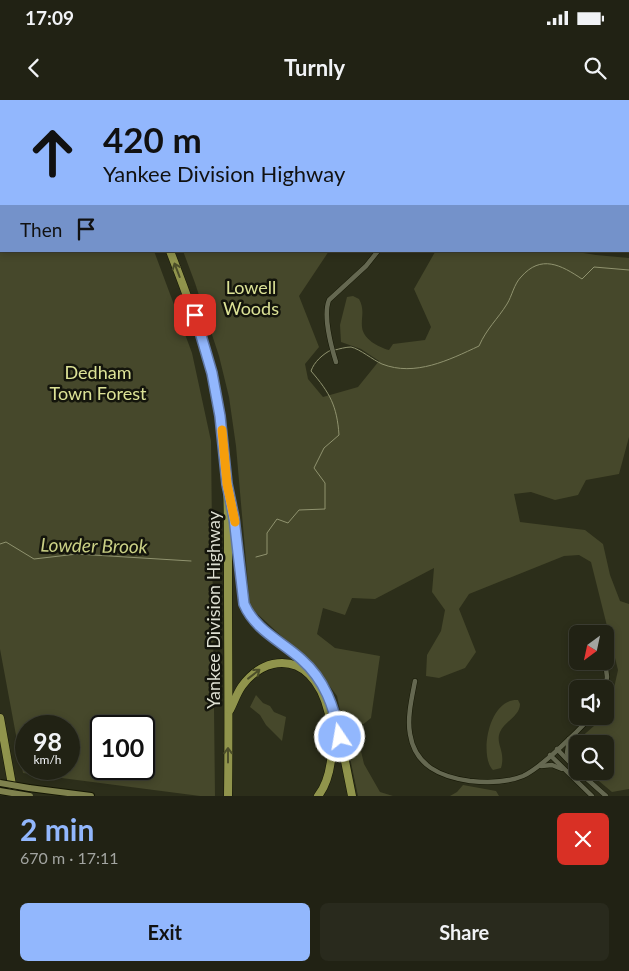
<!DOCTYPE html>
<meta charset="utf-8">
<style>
:root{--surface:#212214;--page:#292a1d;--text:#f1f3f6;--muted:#a2a4a0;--line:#3e3f34;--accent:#92b7fd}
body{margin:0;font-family:Lato,sans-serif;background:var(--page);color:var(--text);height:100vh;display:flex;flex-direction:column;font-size:19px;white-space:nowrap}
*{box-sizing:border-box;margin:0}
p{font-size:16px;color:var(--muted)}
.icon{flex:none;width:28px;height:28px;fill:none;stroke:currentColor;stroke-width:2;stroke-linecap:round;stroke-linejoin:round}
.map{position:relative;height:696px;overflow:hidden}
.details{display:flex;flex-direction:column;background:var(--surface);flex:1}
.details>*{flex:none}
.banner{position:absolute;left:0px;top:0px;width:630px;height:152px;box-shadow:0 2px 8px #0003,0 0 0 1px var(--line);background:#92b7fd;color:#111;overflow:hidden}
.needle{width:32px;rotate:213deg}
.fabs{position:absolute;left:569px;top:525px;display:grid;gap:10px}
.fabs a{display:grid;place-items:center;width:45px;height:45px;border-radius:8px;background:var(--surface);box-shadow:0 2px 8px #0003,0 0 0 1px var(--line);font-size:25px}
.speed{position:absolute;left:15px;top:615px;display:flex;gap:10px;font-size:25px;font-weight:700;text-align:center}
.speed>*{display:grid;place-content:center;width:65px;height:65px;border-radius:50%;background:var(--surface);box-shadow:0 2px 8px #0003,0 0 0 1px var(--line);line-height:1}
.speed small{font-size:12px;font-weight:400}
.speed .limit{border:2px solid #111;border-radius:8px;background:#fff;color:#111}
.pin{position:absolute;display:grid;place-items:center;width:42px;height:42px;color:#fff;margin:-21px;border-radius:10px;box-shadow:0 2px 8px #0006}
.me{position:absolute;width:55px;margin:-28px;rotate:348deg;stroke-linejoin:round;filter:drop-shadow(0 0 4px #0008)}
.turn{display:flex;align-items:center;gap:18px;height:105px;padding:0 20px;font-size:22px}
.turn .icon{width:65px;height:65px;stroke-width:2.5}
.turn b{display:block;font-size:35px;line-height:42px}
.then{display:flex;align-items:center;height:48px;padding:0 20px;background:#0003;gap:10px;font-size:19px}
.round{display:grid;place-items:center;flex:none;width:52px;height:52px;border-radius:8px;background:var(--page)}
.head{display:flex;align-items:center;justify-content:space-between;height:85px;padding:0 20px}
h1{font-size:30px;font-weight:700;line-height:38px;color:var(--accent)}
.button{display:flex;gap:10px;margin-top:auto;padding:10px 20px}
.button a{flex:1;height:58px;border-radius:8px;background:var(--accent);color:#111;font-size:20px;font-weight:700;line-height:58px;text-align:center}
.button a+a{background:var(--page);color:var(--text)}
.status{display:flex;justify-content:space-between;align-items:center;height:35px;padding:0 25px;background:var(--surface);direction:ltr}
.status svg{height:14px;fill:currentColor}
header{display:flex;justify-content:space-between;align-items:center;height:65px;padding:0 20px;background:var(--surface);font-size:22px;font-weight:700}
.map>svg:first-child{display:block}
.green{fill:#46482b;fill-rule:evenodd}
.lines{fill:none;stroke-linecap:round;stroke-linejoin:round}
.stream{stroke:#90936f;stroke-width:1}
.minor-casing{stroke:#141604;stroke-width:5.5}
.primary-casing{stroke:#141604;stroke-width:8}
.motorway-casing{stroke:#141604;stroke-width:9}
.minor{stroke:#656851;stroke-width:4.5}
.primary{stroke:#7f824e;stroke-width:6}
.motorway{stroke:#90944c;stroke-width:8}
.primary-bridge-casing{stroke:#141604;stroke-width:8;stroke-linecap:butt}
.primary-bridge{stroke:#7f824e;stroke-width:6}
.oneway{stroke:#4c4e29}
.route-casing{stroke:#5f77a4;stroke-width:12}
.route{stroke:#92b7fd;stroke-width:9}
.slow{stroke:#f59e0b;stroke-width:9}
.labels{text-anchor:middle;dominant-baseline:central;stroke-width:5;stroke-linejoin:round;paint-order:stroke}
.park-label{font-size:18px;fill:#dce296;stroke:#14150c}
.street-label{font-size:18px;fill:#dddfd2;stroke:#14150c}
.water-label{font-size:19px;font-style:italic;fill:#cad085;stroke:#14150c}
</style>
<div class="status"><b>17:09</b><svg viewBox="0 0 49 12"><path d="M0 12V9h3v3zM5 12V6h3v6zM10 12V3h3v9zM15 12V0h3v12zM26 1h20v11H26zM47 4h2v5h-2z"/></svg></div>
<header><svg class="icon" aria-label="back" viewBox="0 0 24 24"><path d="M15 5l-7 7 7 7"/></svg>Turnly<svg class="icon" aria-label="search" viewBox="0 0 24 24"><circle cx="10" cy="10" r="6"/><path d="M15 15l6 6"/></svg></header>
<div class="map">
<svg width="629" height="696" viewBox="0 0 629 696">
<rect width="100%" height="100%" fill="#2c2e1a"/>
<g class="green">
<path d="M0,0L97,1H1V151H154L192,253L211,341L215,696H200L23,673L0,549ZM26,626H69V669H26ZM101,626H144V669H101Z"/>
<polygon points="124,0 629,0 629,70 629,1"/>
<path d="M183,151H329L299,196L319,247L305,264L308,279L323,297L358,287L379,261L361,249L341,242L340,225L347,197L353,196L359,199C365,210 361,217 362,227C363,239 378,247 389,250L393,244L425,240L431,227L414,189L435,152L571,151L596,155L629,158V337L619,374L586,380L578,395L555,400L531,392L514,394L520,422L585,430L603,444L610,475L620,501L629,504V689L612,692L587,671H605V644H578L577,664L572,654V645L594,626L601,616H605V611L611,602L618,570L591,462L579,455L564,456L469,494L459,509L476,552L465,568L439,578L426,576L427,555L441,531L445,510L432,492L434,468L375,499L352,498L345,515L323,508L317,534L335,548L380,556L371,618L356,630L364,664L380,692L393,696H358L337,596L317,569L250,507L236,346L229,297L219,256L195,183Z"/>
<polygon points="256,595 263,603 270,606 274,612 286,617 282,641 266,625 260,615 250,607"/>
<path d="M518,600L520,604C520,616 505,621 500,632C495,644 506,651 501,668L493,670C479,657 488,598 518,600Z"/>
<polygon points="463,685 496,691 499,696 450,696 457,692"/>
</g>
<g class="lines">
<g class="stream">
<path d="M335,250C339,249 346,247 351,247C360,249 373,260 382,264C415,277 449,260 479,246C487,228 497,220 507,204C512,196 514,184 521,177C541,154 561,165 582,179L594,167L629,170"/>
<polyline points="0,444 6,442 34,459 77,454 191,461"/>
<path d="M256,457L267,454V433L277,419L288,423L299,410L325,409V383L314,368L324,348L339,335C337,306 330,293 311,271C314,262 323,254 331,250"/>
</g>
<defs>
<g id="minor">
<polyline points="629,114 629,115"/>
<path d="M336,262C331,246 323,215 329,200L366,166L378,151"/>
<polyline points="597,528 599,534"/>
<polyline points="605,560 607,577 605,591"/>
<path d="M415,581C412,597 407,617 410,634C415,666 441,677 470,681C489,683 506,683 523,676C541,668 577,632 592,616"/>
<polyline points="569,639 567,653 573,666"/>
<polyline points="557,649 578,671"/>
<polyline points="550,655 592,696"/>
<polyline points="541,666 552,665 562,669"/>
<polyline points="578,671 606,696"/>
</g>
<polyline id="primary" points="29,688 91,696"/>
<g id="motorway">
<polyline points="111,0 111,1"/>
<path d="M170,151C191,205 210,257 220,314C229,369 228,425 228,480C228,552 229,624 228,696"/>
<polyline points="231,404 242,495 247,511 258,525 303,561 324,586 336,616 352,696"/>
<path d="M230,610C234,602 237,593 242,586C250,575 260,567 273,564C333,552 346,661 318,696"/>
<polyline points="0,618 14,696"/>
</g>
</defs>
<use href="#minor" class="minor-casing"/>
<use href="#primary" class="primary-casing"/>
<use href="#motorway" class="motorway-casing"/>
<use href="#minor" class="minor"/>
<use href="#primary" class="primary"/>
<use href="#motorway" class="motorway"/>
<defs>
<g id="primary-bridge">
<polyline points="0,683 29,688"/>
<polyline points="0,691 30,696"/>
</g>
</defs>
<use href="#primary-bridge" class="primary-bridge-casing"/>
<use href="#primary-bridge" class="primary-bridge"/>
</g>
<defs><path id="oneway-shaft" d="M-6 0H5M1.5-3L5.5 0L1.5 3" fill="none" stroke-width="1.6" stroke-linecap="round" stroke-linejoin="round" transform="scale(1.25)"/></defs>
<g class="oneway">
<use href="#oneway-shaft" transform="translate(177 170) rotate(-111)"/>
<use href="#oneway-shaft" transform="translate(254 574) rotate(-38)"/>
<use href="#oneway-shaft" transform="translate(228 655) rotate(-90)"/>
</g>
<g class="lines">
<defs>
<path id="route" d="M195,215L212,273L220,316L227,384L234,418L244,504C255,530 281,541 301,559C325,580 334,607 340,637"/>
</defs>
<use href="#route" class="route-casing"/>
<use href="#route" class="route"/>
<polyline class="slow" points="222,330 227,384 235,422"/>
</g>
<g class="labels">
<g class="park-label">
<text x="251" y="187">Lowell<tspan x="251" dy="21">Woods</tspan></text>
<text x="98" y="272">Dedham<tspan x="98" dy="21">Town Forest</tspan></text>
</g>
<g class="street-label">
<text transform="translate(213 510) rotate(-90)">Yankee Division Highway</text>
</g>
<g class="water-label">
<text transform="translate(94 445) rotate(1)">Lowder Brook</text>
</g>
</g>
</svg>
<div class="fabs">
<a><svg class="needle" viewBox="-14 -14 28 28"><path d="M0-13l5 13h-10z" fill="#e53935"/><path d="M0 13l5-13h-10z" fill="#a2a4a0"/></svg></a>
<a><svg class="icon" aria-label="sound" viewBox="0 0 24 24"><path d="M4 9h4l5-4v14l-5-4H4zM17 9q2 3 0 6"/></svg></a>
<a><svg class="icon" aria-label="search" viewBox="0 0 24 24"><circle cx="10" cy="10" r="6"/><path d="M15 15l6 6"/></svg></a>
</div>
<div class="speed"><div>98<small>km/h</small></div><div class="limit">100</div></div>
<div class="pin" style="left:195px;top:215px;background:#d93025"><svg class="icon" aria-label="arrive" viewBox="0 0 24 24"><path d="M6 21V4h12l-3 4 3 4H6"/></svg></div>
<svg class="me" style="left:340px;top:637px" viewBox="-20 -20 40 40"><circle r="17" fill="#92b7fd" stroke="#fff" stroke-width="3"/><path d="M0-11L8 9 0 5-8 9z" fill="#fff"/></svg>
<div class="banner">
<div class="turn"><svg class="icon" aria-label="ahead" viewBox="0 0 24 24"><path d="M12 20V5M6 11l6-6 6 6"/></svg><div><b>420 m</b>Yankee Division Highway</div></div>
<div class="then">Then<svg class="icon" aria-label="arrive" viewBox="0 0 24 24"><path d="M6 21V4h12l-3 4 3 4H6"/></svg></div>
</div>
</div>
<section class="details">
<div class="head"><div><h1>2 min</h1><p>670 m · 17:11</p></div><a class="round" style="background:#d93025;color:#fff"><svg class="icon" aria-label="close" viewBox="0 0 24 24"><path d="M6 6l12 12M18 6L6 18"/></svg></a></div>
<div class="button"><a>Exit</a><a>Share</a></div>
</section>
